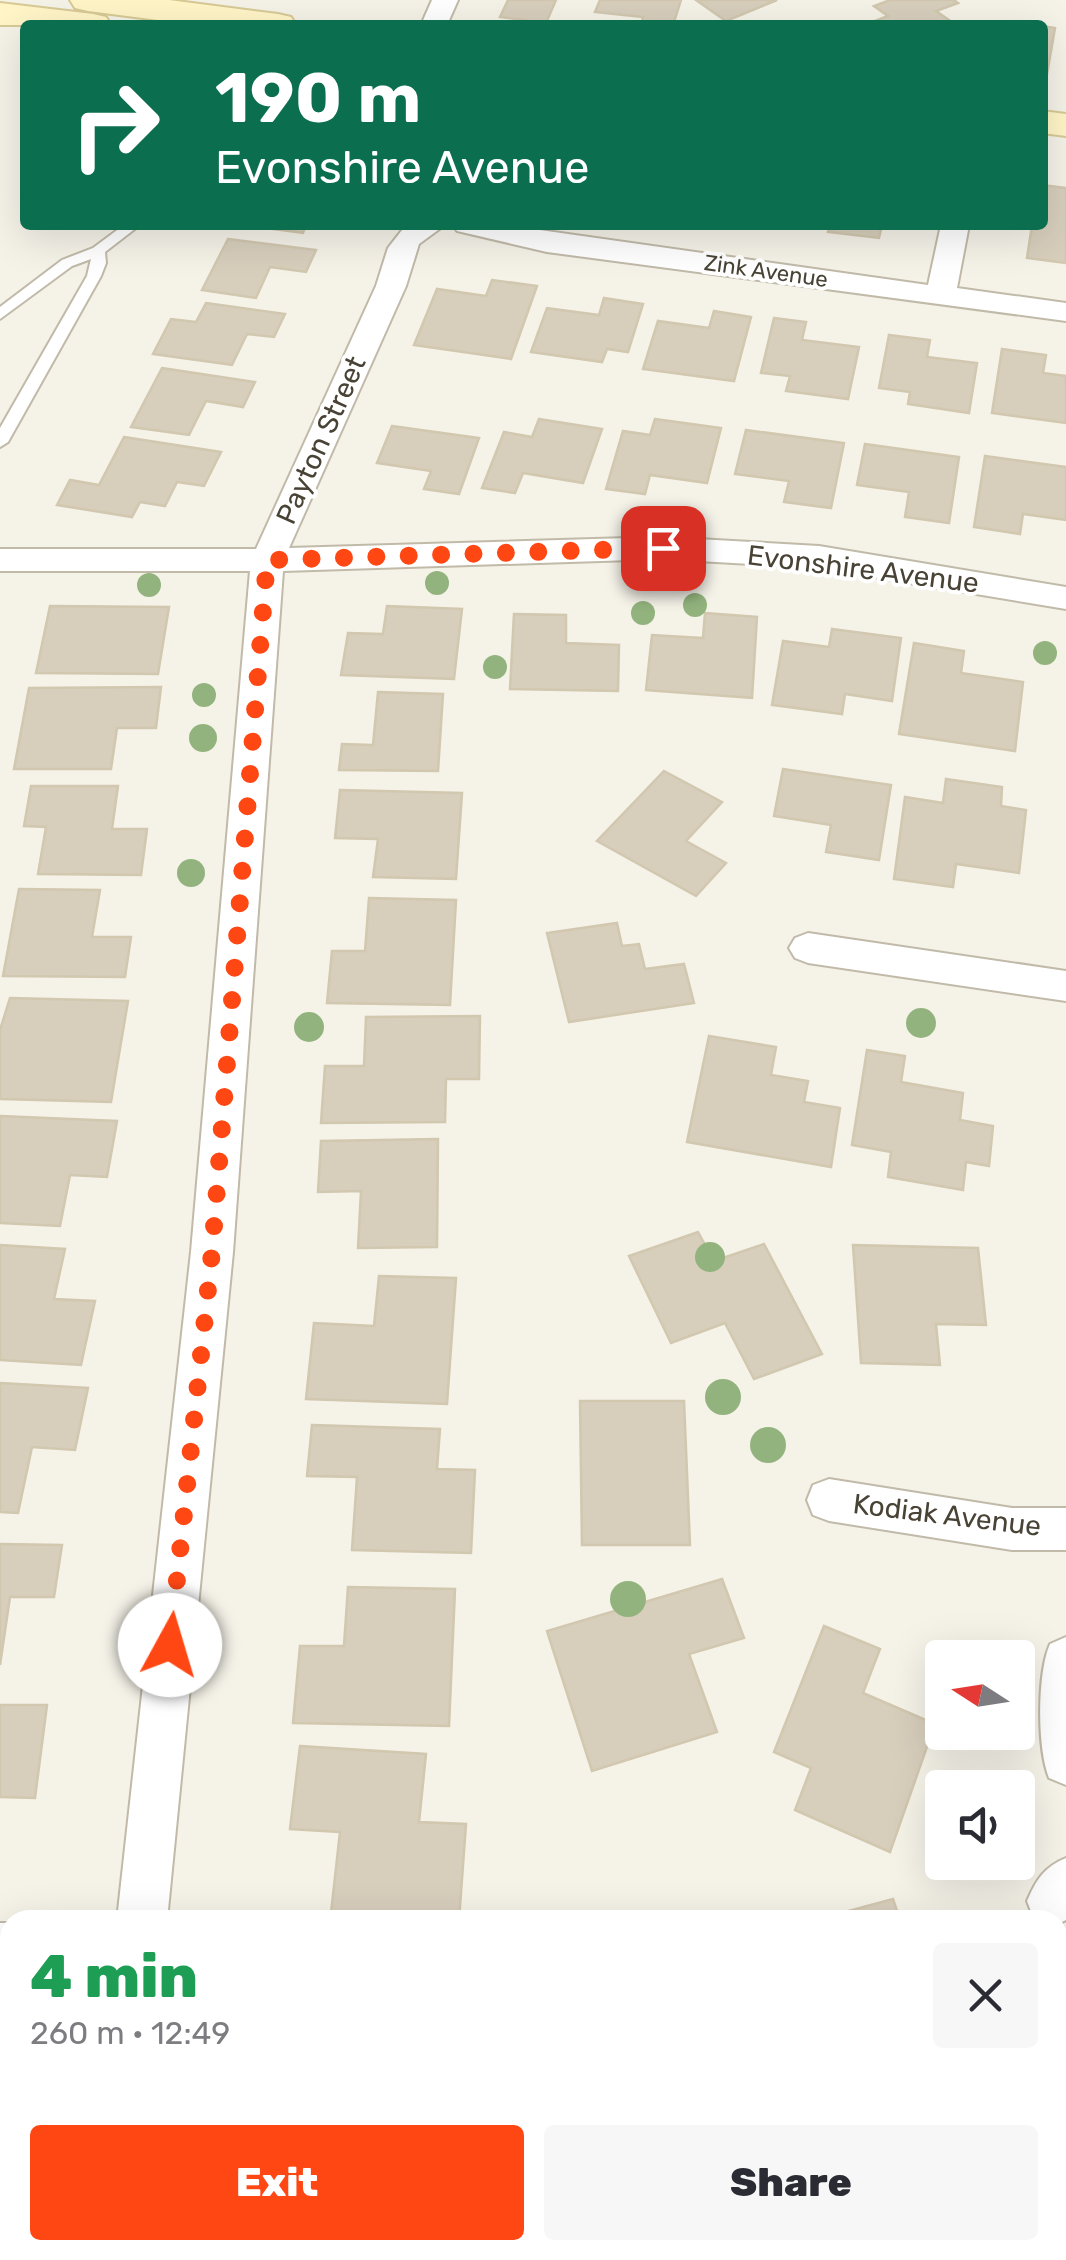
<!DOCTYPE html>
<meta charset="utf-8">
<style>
:root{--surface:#fff;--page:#f7f7f7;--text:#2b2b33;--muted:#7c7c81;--accent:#ff4714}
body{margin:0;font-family:Rubik,sans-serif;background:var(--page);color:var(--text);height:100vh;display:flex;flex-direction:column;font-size:38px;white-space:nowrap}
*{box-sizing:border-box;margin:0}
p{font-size:32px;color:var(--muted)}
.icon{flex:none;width:55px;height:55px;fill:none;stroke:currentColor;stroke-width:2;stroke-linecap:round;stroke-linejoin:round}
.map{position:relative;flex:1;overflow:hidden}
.drawer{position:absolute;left:0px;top:1910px;width:1068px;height:350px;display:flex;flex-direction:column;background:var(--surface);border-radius:30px 30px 0 0;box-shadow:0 10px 40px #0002}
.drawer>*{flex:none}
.top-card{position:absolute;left:20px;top:20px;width:1028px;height:210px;border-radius:10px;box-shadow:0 10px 40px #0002;background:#0b6e4f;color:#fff;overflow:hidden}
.needle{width:65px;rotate:282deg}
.tools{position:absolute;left:925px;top:1640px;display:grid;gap:20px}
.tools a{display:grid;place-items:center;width:110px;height:110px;border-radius:10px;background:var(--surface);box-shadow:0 10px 40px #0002;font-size:50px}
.pin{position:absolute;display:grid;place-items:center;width:85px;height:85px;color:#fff;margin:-42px;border-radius:20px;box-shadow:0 5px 15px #0006}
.me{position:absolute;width:110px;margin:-55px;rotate:6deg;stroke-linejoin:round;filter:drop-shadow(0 0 8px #0008)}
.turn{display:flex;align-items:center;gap:35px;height:210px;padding:0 30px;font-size:45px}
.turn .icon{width:130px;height:130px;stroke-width:2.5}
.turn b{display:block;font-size:70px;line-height:85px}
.round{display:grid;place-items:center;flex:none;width:105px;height:105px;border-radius:10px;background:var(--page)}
.headline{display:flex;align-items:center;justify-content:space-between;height:170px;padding:0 30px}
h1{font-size:60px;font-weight:800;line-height:75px;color:#1e9e55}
.button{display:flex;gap:20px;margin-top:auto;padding:20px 30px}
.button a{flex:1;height:115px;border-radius:10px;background:var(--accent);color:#fff;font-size:40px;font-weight:800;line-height:115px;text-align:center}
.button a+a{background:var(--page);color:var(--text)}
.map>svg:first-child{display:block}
.building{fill:#d7cebc;stroke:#d2c7af;stroke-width:2.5}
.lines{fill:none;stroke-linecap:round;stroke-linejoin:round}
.lane-casing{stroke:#c1baa9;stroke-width:4}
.street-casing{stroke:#c1baa9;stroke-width:4}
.secondary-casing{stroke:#d8ca95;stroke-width:4}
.lane{fill:#fff;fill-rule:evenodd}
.street{fill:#fff;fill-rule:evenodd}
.secondary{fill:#fff5c7;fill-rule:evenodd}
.tree{fill:#92b37d}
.route{stroke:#ff4714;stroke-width:18;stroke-dasharray:0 32.4}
.labels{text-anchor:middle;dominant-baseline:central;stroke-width:8;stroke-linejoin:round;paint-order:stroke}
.far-street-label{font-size:22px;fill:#494336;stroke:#fff}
.street-label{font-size:28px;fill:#494336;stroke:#fff}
</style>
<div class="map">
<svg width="1066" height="2260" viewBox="0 0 1066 2260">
<rect width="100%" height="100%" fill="#f5f2e8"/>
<g class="building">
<polygon points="508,0 556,0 546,23 500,17"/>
<polygon points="600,0 681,0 673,25 641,25 643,17 595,12"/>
<polygon points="696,0 777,0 726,21"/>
<polygon points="890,0 954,0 958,3 936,11 956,25 870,23 888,16 874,6"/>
<polygon points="1042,26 1055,28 1046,80 1042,80"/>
<polygon points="1042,185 1066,188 1066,263 1027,258 1032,225 1042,225"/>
<polygon points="242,225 306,225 303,233"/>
<polygon points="830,225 882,225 879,238 828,232"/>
<polygon points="228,239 316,250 306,272 270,267 256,298 202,290"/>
<polygon points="492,280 537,286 511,359 414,345 437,289 486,296"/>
<polygon points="604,298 643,304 628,352 607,349 602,362 531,352 547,308 599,315"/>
<polygon points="206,303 285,314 274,337 247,334 232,365 153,354 171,319 196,322"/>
<polygon points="714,311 751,317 734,381 643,369 658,321 709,328"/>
<polygon points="774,318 806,322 802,340 859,347 848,399 786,391 790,376 761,373"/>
<polygon points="889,335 930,340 927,357 977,363 969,413 908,404 910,392 879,388"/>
<polygon points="1002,349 1046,355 1043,373 1066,376 1066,423 992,413"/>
<polygon points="162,368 255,382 243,407 206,401 189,435 131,427"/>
<polygon points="539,419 602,429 583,483 523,473 515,493 482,488 504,432 532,437"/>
<polygon points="655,419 721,428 707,483 650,475 645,494 606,489 623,431 650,435"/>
<polygon points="392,426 479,438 459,494 424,489 431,471 377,463"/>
<polygon points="746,430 844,443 831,508 784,502 789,481 735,474"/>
<polygon points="124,437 221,452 204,486 177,482 165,506 140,502 132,517 57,505 70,480 99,485"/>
<polygon points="865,444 959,457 949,523 905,517 909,492 857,485"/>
<polygon points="985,456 1066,467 1066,520 1023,514 1020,534 974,527"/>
<polygon points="50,606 169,607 158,674 36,673"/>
<polygon points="387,606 462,609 454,679 341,675 348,633 383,634"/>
<polygon points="705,613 757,617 752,698 646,690 652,635 703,638"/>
<polygon points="514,614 566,615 566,643 619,645 618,691 510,689"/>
<polygon points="832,629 901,638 892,701 845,694 842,714 772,705 783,641 829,647"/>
<polygon points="914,643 964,651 961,673 1023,682 1015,751 899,734"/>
<polygon points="161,687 156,728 117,728 111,769 14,769 29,688"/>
<polygon points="378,692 443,694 438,771 339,770 342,744 373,745"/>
<polygon points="783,769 891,785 879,860 826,852 831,825 774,816"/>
<polygon points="664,771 722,802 686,841 726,863 696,896 597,841"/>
<polygon points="946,779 1002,787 1001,806 1026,810 1019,873 956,864 953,887 894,879 905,797 943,803"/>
<polygon points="31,786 118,786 112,829 147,829 141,875 38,874 46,827 24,826"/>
<polygon points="340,790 462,793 456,879 373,877 378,839 335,838"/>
<polygon points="19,889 100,890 92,937 131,937 125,977 3,976"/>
<polygon points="369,898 456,900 450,1005 327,1003 332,951 365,951"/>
<polygon points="617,923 622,946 639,944 645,969 684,964 694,1003 569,1022 547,933"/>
<polygon points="10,998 128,1001 111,1102 0,1099 0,1030"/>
<polygon points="480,1016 479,1079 446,1079 445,1122 321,1123 325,1066 364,1066 366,1017"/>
<polygon points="709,1036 776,1047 771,1075 808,1081 804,1102 840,1108 831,1167 687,1142"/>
<polygon points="867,1050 905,1056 901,1082 963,1093 960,1120 993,1126 989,1166 966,1162 963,1190 888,1177 891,1152 852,1145"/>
<polygon points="0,1116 117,1121 107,1177 70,1175 60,1226 0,1223"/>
<polygon points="438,1139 437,1247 358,1248 361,1191 318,1192 321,1141"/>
<polygon points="698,1232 714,1261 764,1244 822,1354 754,1379 725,1323 671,1343 629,1256"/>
<polygon points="0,1245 65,1249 54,1299 95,1301 81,1365 0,1360"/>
<polygon points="853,1245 978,1248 986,1325 936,1324 940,1365 861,1363"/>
<polygon points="379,1276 456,1278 447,1404 306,1399 314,1323 374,1326"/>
<polygon points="0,1383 88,1388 75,1450 32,1447 18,1513 0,1512"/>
<polygon points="580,1401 684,1401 690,1545 582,1545"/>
<polygon points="312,1425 440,1429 437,1469 475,1470 471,1553 352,1550 357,1477 307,1476"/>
<polygon points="0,1544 62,1545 54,1597 10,1597 0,1665"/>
<polygon points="722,1579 744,1638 689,1654 717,1732 592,1771 547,1631"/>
<polygon points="348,1587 455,1589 449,1726 293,1723 300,1646 344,1646"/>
<polygon points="824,1626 880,1649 863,1693 935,1724 890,1852 795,1810 811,1768 774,1752"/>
<polygon points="0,1705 47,1705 35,1798 0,1797"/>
<polygon points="300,1746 426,1754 419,1822 466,1824 459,1920 331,1913 340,1832 290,1829"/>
<polygon points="893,1899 900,1920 815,1920"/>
<polygon points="1058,2110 1066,2112 1066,2251 1058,2249"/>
<polygon points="0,2160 10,2161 0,2237"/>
<polygon points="280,2250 477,2250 476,2260 278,2260"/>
</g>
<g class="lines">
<defs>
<polygon id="lane" points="124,225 140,225 105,252 106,263 101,276 8,442 0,447 0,428 87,276 91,259 72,266 0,319 0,307 62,260 93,248"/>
<g id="street">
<polygon points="432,0 458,0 447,25 421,25"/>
<polygon points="406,225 445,225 419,244 406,286 289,548 663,537 819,546 1066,587 1066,609 819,568 663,559 283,571 233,1252 167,1920 117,1920 191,1252 250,571 0,571 0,549 256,549 376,286 388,248"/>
<polygon points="453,225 505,225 928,285 941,225 969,225 957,288 1066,303 1066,321 547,252 457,231"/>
<polygon points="808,933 1066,971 1066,1001 808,963 795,958 789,948 795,938"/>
<polygon points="829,1479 1012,1508 1066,1508 1066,1550 1012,1550 829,1521 813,1515 807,1500 813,1485"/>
<path d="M1066,1637V1785L1049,1778C1037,1749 1037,1673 1050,1644Z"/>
<path d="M1066,1858V1920L1058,1924L1034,1919L1027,1901C1036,1880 1044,1867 1066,1858Z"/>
<rect x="0" y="1923" width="10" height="50"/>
<rect x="106" y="2250" width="54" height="10"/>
</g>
<g id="secondary">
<polygon points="70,0 169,0 278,14 291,17 296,25 197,25 88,11 75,8"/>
<polygon points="0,3 93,14 106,17 111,25 0,25"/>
<polygon points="1042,111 1066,114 1066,136 1042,133"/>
</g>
</defs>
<use href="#lane" class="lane-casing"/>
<use href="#street" class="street-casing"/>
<use href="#secondary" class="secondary-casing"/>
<use href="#lane" class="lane"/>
<use href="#street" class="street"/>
<use href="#secondary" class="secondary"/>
</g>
<g class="tree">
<circle cx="437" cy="583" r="12"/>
<circle cx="149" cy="585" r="12"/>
<circle cx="695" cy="605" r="12"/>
<circle cx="643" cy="613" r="12"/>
<circle cx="1045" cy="653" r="12"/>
<circle cx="495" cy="667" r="12"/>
<circle cx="204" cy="695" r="12"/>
<circle cx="203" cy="738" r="14"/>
<circle cx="191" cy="873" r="14"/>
<circle cx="921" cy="1023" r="15"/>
<circle cx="309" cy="1027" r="15"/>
<circle cx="710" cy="1257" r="15"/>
<circle cx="723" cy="1397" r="18"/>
<circle cx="768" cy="1445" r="18"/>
<circle cx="628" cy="1599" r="18"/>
</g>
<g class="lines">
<polyline class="route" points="170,1645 212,1252 267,560 663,548"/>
</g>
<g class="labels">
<g class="far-street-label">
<text transform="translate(766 271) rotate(8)">Zink Avenue</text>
</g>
<g class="street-label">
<text transform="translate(321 440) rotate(-66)">Payton Street</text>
<text transform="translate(863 569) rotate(7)">Evonshire Avenue</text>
<text transform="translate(947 1515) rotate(7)">Kodiak Avenue</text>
</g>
</g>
</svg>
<div class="tools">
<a><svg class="needle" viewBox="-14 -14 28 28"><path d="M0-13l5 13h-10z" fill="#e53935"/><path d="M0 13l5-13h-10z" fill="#7c7c81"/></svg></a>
<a><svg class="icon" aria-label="sound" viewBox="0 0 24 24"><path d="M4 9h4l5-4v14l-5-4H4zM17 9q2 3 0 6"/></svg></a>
</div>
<div class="pin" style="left:663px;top:548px;background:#d93025"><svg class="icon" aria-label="arrive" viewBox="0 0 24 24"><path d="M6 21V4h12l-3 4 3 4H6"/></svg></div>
<svg class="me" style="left:170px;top:1645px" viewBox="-20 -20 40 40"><circle r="19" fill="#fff"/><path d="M0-13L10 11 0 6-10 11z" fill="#ff4714"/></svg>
<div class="top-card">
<div class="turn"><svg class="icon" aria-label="right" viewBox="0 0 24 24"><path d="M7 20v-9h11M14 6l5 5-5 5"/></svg><div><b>190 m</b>Evonshire Avenue</div></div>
</div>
<section class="drawer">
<div class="headline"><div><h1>4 min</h1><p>260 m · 12:49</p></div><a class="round"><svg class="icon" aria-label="close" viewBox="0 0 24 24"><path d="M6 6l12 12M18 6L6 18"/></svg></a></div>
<div class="button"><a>Exit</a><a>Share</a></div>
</section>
</div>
